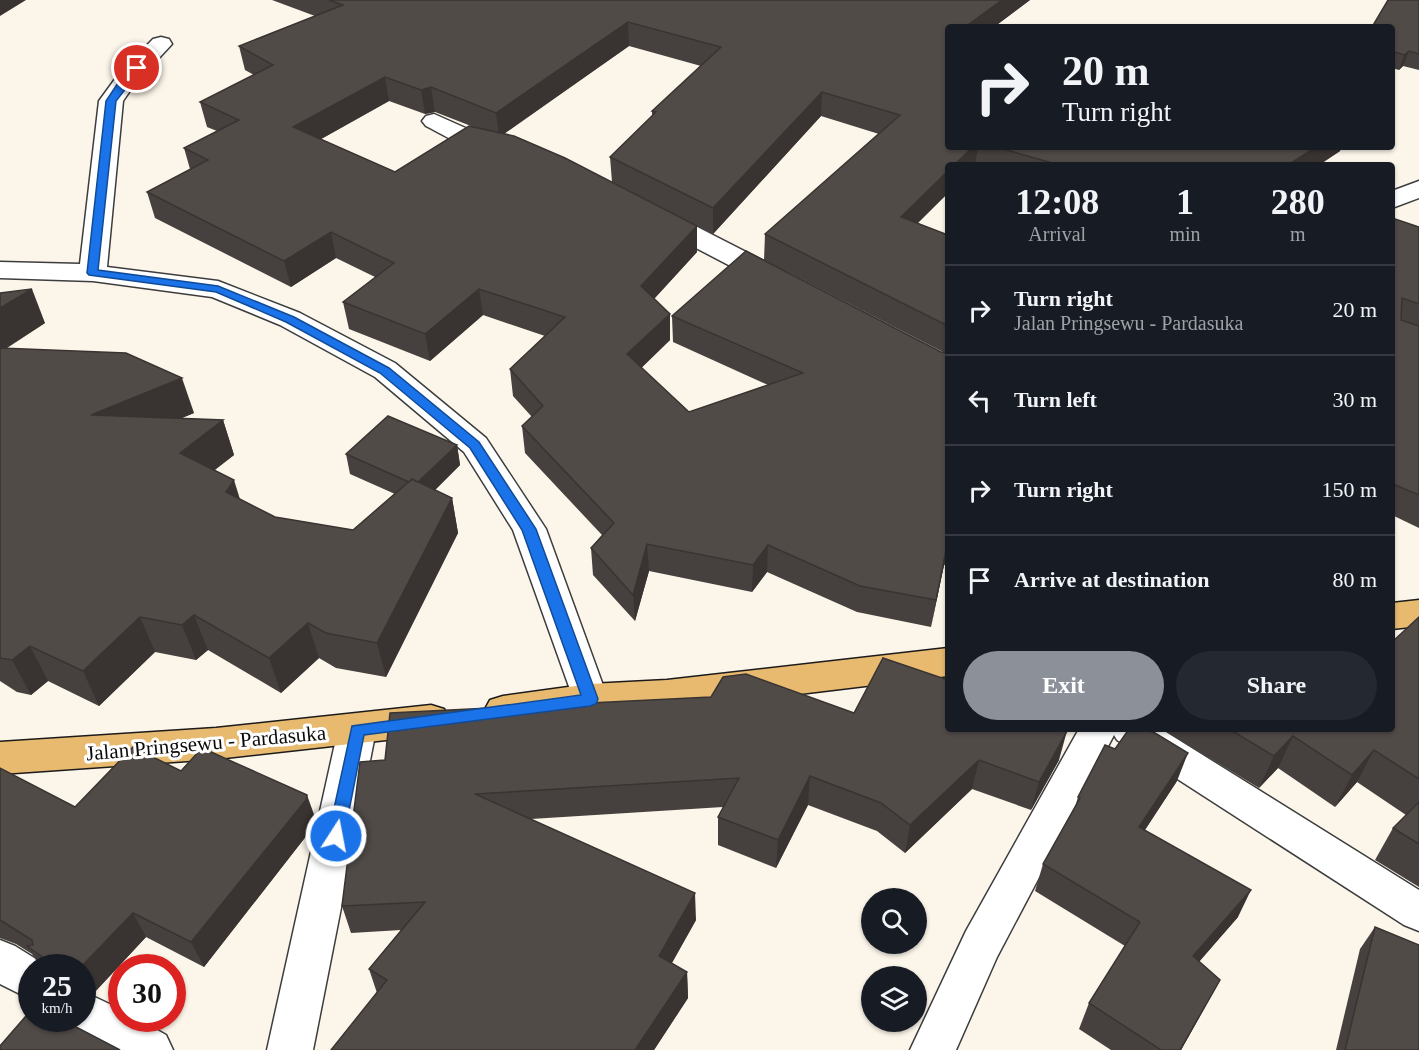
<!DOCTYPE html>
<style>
:root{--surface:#171b24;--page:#242831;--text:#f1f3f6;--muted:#9ea1a6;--line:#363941;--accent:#8c9099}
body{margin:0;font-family:Georgia,serif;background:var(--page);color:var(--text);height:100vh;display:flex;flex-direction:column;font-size:22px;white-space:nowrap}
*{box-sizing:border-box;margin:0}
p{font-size:20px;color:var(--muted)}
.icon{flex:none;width:33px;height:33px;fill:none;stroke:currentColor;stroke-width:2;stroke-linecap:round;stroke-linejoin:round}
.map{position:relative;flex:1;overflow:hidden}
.drawer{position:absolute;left:945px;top:162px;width:450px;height:570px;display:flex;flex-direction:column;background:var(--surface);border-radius:6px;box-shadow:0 2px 4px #0004}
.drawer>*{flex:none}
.banner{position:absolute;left:945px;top:24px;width:450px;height:126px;border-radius:6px;box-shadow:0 2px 4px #0004;background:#171b24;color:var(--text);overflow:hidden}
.fabs{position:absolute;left:861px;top:888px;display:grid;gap:12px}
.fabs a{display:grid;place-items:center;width:66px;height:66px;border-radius:50%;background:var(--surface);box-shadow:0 2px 4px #0004;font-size:30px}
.speed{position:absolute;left:18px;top:954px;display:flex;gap:12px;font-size:30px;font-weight:700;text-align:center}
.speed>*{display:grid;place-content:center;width:78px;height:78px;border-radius:50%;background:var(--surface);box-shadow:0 2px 4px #0004;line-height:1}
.speed small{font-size:15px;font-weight:400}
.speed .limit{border:9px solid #d22;background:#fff;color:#111}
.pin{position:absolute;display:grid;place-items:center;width:51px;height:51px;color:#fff;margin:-26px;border:3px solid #fff;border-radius:50%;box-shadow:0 2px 6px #0007}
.me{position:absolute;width:66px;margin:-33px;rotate:11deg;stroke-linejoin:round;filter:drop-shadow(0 0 4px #0008)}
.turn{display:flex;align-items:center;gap:21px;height:126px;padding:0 18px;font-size:27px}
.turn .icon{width:78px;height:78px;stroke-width:2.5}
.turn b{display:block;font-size:42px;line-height:51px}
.eta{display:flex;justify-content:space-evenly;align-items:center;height:102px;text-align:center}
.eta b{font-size:36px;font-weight:700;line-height:42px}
.button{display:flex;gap:12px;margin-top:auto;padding:12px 18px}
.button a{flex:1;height:69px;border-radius:36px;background:var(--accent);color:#fff;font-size:24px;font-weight:700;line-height:69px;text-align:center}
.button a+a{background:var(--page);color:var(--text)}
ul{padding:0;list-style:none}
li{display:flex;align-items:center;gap:18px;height:90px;padding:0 18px;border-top:2px solid var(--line)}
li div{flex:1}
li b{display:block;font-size:22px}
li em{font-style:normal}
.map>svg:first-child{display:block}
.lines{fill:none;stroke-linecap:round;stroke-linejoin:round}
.minor-casing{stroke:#3d3d3d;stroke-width:3}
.primary-casing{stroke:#1b1b1b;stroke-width:3}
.minor{fill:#fff;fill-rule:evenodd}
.primary{fill:#e7ba70;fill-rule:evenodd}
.wall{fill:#46403e;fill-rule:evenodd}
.shaded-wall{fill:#393432}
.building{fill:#514b48;stroke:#393432;stroke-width:1.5}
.route{fill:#1a73e8;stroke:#114b97;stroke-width:1.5}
.labels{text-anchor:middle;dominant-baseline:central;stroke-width:6;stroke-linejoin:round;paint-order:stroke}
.street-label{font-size:21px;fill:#0a0a0a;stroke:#fff}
</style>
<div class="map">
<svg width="1419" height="1050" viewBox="0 0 1419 1050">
<rect width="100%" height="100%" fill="#fcf6ea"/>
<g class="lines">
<defs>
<g id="minor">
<polygon points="161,37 169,39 172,44 134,85 123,101 107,267 218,281 300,313 395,363 486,438 546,529 608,699 603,709 590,714 577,709 513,530 464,452 375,377 280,325 212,297 93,281 0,278 0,262 80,264 99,101 118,75 153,39"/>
<path d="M434,114L488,138L510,143L513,148L510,153C482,160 450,138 426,126L422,121L426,116Z"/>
<polygon points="1419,181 1419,198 1392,208 1392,191"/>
<polygon points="657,209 666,211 787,273 791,279 787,285 777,287 767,285 648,223 644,217 648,211"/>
<polygon points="357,715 370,719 376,730 313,1050 267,1050 338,730 344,719"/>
<polygon points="1079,729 1161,729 1419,890 1419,931 1404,925 1117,740 1114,735 997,957 956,1050 910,1050 966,931"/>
<polygon points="0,940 15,946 47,966 48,968 32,968 32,1000 0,984"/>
<polygon points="82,991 122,1010 122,1018 136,1018 166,1035 173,1050 107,1050 66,1027 63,1018 82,1018"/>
</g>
<g id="primary">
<polygon points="1419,600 1419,626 1392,629 1392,603"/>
<polygon points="948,648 948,676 667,710 590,714 503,726 490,722 484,711 490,700 503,696 590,684 667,680"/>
<polygon points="431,705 444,709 450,720 444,731 431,735 216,759 0,774 0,742 216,728"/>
</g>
</defs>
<use href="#minor" class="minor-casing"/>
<use href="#primary" class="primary-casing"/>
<use href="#minor" class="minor"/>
<use href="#primary" class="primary"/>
</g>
<g class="wall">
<path d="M272,0H1030L994,27H948V147H1341L1340,151L1319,165H948V193L918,223L948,235V566L944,565L931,627L857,612L767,572L752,592L649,571L635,621L593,575L591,548L602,535L525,453L522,426L532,417L513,396L510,369L545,336L483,315L430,361L349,329L343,302L375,277L336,258L291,287L155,218L147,192L190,169L184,148L217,131L207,127L200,102L254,75L245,70L239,46L315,16ZM629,46L701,66L652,111V116L610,157L612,182L713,234L821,116L879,134L765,234L764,260L943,352L672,316L673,342L768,385L689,412L641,368L670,340V314L654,299L697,252V226L504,134ZM389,101L425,114L435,112L471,126L395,172L321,139Z"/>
<polygon points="1419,0 1419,70 1403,66 1399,70 1392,68 1392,27"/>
<polygon points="1392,218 1419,227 1419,528 1392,515"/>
<polygon points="0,293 45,323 7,348 194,413 182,418 223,420 234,455 214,470 240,499 275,517 353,530 395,494 350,474 346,454 457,445 460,465 435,490 452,498 458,533 386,677 336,668 319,658 281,693 208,650 196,660 155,652 99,706 48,681 31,695 17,692 0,681"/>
<polygon points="1419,617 1419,887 1375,860 1393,828 1406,815 1357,782 1335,807 1278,768 1259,788 1162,729 1392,729"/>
<polygon points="854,713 1059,760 1031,810 972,789 905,853 877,831 808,805 776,868 718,845 718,817 723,807 531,819 696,920 672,963 687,972 688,998 654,1050 331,1050 377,993 369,969 401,930 351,933 342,906 385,760"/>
<polygon points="0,768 75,807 181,771 316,820 314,826 204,967 146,937 93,994 82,989 82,968 41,968 32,954 16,944 0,938"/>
<polygon points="1177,781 1145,830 1238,917 1199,962 1220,980 1181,1050 1111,1050 1079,1029 1089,1003 1125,946 1035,891 1043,864 1075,807 1078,797"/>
<polygon points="1375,927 1419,1050 1336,1050 1360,949"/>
</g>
<g class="shaded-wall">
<polygon points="0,0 26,0 0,16"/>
<polygon points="1002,0 1030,0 994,27 965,27"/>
<polygon points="628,22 629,46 499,137 496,113"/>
<polygon points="1409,51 1403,66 1399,70 1404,55"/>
<polygon points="385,77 389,101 298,152 293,127"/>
<polygon points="431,87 435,112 425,114 421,90"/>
<polygon points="822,92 821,116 713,234 713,208"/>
<polygon points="973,147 978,147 975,165 954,165"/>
<polygon points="1316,147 1341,147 1340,151 1319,165 1288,165"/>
<polygon points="948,171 948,193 898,242 901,217"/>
<polygon points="697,226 697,252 642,312 641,286"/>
<polygon points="331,232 336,258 291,287 284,261"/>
<polygon points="32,289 45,323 0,352 0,308"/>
<polygon points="479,289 483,315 430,361 425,334"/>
<polygon points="670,314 670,340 628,381 627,354"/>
<polygon points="182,378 194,413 105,449 91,415"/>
<polygon points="223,420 234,455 192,488 180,453"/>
<polygon points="457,445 460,465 420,505 416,484"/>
<polygon points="234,480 245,515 226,492"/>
<polygon points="452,498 458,533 386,677 377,643"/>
<polygon points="948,541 944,565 931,627 936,600"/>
<polygon points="647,544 649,571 635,621 633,595"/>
<polygon points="768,545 767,572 752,592 753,565"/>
<polygon points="194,615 208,650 196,660 182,625"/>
<polygon points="140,617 155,652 99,706 83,671"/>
<polygon points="308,623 319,658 281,693 269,658"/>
<polygon points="30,646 48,681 31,695 12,660"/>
<polygon points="1067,731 1059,760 1031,810 1039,782"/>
<polygon points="1293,736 1278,768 1259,788 1274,756"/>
<polygon points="1374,750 1357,782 1335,807 1352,775"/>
<polygon points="1188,753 1177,781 1129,854 1139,827"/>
<polygon points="979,760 972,789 905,853 910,825"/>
<polygon points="810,776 808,805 776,868 778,840"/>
<polygon points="307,795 316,820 314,826 204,967 191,942"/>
<polygon points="1251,890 1238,917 1181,982 1193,956"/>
<polygon points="695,893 696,920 661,982 659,956"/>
<polygon points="133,913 146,937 93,994 82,977 82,968 80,968"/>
<polygon points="687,972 688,998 654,1050 635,1050"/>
<polygon points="1220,980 1181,1050 1180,1050"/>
</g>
<g class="building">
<polygon points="329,0 1002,0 965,27 948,27 948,147 973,147 954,165 948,165 948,171 901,217 948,235 948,326 765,234 900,115 822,92 713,208 610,157 656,112 652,111 721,47 628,22 496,113 431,87 421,90 385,77 293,127 395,172 469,126 514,136 565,158 697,226 641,286 670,314 627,354 689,412 803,373 672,316 746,251 941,352 948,353 948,541 936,600 860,586 768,545 753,565 647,544 633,595 591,548 614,523 522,426 543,406 510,369 565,317 479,289 425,334 343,302 394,263 331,232 284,261 147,192 208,160 184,148 239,120 200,102 273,65 239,46 343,5"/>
<polygon points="1388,0 1419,0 1419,54 1409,51 1404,55 1392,51 1392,27 1372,27"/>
<polygon points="996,147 1316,147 1288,165 1047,165 1049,162"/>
<polygon points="1392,218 1419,227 1419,304 1402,298 1401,320 1419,326 1419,495 1393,484 1392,485"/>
<polygon points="32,289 0,308 0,293"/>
<polygon points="0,348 126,353 182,378 91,415 223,420 180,453 234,480 226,492 275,517 353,530 412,479 452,498 377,643 326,633 308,623 269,658 194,615 182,625 140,617 83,671 30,646 12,660 0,658"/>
<polygon points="388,416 457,445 418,482 412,479 409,482 346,454"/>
<polygon points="1419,617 1419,779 1374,750 1352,775 1293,736 1274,756 1229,729 1392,729 1392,642"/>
<polygon points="883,658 948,680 948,729 1060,729 1067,731 1039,782 979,760 910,825 881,803 810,776 778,840 718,817 739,778 475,794 695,893 659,956 687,972 635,1050 331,1050 387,980 369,969 425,902 342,906 360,762 385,760 390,713 711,697 723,677 746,674 854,713"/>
<polygon points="1129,729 1144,729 1155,733 1188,753 1139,827 1251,890 1193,956 1220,980 1180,1050 1161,1050 1089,1003 1140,922 1043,864 1080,798 1078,797 1105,745 1115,749"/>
<polygon points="133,747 181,771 202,748 307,795 306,800 191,942 133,913 80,968 73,968 66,965 65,968 58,968 27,946 33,945 32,940 0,920 0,768 75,807"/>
<polygon points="1419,802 1419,844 1393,828"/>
<polygon points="1375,927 1419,945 1419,1050 1345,1050"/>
<polygon points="32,1009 32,1018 59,1018 120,1050 0,1050 0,1046"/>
</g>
<polygon class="route" points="134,66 142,68 116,101 98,270 218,286 294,317 389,368 479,442 536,529 598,699 596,704 590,706 364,735 344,836 342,841 336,844 330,841 328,836 352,726 581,695 522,530 470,448 380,373 286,322 216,292 89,275 87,273 106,101 122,77"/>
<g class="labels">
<g class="street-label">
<text transform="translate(206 743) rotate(-5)">Jalan Pringsewu - Pardasuka</text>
</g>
</g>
</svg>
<div class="fabs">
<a><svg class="icon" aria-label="search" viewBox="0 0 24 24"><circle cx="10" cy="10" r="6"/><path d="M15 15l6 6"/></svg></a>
<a><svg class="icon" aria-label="layers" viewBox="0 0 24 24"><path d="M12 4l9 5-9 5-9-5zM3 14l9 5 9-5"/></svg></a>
</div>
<div class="speed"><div>25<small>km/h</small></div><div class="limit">30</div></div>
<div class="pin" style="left:137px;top:68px;background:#d93025"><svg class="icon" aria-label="arrive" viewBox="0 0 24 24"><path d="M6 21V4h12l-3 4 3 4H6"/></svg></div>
<svg class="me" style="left:336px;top:836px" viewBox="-20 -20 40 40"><circle r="17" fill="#1a73e8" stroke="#fff" stroke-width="3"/><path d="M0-11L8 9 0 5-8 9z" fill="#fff"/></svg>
<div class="banner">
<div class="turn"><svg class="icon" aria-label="right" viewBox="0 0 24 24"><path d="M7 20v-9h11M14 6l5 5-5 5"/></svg><div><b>20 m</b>Turn right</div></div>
</div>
<section class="drawer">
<div class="eta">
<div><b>12:08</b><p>Arrival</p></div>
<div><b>1</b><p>min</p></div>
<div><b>280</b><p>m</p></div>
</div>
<ul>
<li><svg class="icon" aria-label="right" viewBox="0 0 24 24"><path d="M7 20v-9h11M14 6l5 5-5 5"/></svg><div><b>Turn right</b><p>Jalan Pringsewu - Pardasuka</p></div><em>20 m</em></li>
<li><svg class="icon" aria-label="left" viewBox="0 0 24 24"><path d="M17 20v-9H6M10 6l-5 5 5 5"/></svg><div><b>Turn left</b></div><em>30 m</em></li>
<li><svg class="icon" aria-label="right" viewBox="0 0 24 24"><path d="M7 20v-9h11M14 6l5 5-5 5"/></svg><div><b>Turn right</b></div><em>150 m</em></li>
<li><svg class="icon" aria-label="arrive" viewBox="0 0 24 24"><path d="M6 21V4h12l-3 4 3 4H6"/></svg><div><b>Arrive at destination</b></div><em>80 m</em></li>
</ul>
<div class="button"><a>Exit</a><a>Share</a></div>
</section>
</div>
